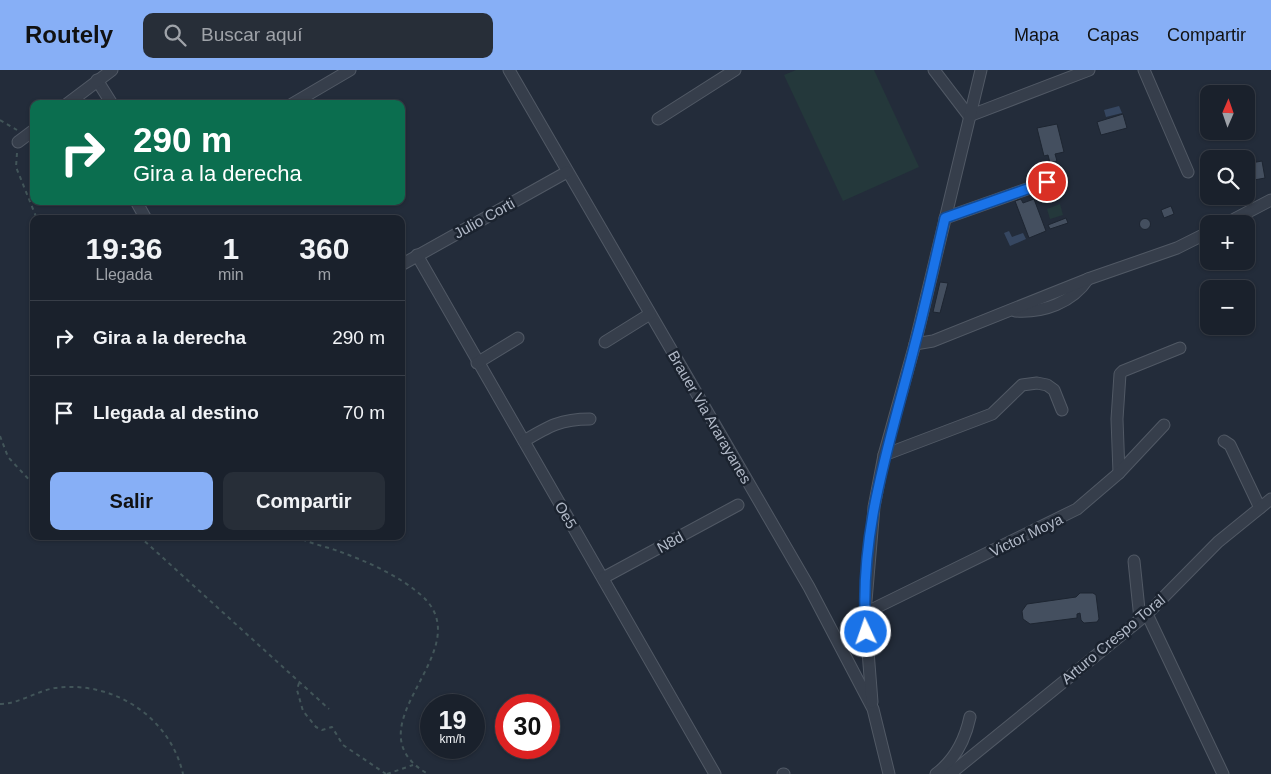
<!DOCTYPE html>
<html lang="es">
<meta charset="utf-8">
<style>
:root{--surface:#1a212c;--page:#272e38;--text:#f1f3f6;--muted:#9fa3a9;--line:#383e48;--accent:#87aff6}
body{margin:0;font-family:Helvetica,sans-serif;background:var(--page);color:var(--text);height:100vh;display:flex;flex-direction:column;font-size:19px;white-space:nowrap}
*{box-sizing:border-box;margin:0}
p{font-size:16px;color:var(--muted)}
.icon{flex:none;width:28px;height:28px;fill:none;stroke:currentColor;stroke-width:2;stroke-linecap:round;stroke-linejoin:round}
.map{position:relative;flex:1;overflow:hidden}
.details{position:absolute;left:30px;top:145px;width:375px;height:325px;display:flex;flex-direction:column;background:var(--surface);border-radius:10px;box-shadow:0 1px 4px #0004,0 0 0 1px var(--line)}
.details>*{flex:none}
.top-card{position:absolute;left:30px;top:30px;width:375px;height:105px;border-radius:10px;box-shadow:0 1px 4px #0004,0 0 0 1px var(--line);background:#0b6e4f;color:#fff;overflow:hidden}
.needle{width:32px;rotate:2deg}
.buttons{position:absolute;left:1200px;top:15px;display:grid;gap:10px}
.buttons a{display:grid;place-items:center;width:55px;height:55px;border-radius:10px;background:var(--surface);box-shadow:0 1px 4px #0004,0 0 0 1px var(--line);font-size:25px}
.speed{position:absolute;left:420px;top:624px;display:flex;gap:10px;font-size:25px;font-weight:700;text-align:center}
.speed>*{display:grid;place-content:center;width:65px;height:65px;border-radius:50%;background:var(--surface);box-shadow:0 1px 4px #0004,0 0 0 1px var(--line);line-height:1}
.speed small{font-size:12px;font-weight:400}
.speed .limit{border:8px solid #d22;background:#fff;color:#111}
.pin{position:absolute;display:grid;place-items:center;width:42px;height:42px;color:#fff;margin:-21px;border:2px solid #fff;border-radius:50%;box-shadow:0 1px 5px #0007}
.me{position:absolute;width:55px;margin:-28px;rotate:357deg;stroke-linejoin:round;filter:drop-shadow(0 0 4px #0008)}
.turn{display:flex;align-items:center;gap:18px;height:105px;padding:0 20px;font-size:22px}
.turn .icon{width:65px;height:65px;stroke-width:2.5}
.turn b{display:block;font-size:35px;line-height:42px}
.eta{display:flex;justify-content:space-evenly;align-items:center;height:85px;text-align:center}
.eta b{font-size:30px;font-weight:800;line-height:35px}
.action{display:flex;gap:10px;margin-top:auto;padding:10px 20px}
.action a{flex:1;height:58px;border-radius:10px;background:var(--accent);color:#111;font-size:20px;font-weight:800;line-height:58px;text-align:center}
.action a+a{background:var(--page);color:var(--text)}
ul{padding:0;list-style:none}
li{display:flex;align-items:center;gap:15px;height:75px;padding:0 20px;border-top:1px solid var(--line)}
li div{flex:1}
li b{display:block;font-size:19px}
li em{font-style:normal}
header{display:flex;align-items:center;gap:30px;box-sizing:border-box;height:70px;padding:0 25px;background:var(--accent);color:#111}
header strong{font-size:24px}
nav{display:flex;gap:28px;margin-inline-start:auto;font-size:18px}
.search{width:350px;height:45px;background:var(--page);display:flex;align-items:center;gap:12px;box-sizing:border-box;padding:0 18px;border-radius:10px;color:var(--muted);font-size:19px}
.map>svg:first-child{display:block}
.green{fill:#24383b}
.water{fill:#364761}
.building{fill:#444f5f;stroke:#1d2531}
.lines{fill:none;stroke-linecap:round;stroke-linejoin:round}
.minor-casing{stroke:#515965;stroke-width:13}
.path{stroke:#425559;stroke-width:2;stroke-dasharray:4 4;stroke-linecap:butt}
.minor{stroke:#363e4b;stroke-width:11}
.route-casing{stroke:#114b97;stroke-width:12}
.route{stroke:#1a73e8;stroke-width:9}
.labels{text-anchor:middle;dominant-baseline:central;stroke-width:5;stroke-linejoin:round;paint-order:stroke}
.street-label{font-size:15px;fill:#b1b9c7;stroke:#1b232f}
</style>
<header>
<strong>Routely</strong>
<div class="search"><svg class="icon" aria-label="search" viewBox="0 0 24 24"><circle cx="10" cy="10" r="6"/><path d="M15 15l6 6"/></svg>Buscar aquí</div>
<nav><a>Mapa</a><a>Capas</a><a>Compartir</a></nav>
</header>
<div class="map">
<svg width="1271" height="704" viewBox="0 0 1271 704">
<rect width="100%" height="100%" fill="#232c3a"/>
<g class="green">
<polygon points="796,0 874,0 919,97 843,131 784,5"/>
<polygon points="1060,134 1063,145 1050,149 1047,139"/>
</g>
<g class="water">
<polygon points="1119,36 1122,43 1106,47 1104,40"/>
<polygon points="1009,161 1012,167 1023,163 1026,169 1010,176 1004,163"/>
</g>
<g class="building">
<polygon points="1123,44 1127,58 1101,65 1097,52"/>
<polygon points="1057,54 1064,82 1055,84 1057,91 1050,93 1048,85 1044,86 1037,58"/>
<polygon points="1262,91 1265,108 1254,110 1251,93"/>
<polygon points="1055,117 1058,125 1046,129 1043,121"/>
<polygon points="1021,129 1023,133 1034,129 1046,161 1029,168 1015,131"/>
<polygon points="1171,136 1174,144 1164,148 1161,140"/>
<polygon points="1066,148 1068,153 1050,159 1048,155"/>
<circle cx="1145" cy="154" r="5.5"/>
<polygon points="1209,186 1209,191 1226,191 1207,198 1204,188"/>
<polygon points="940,212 948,213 940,243 933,242"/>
<polygon points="1080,523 1093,523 1096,525 1099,549 1097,552 1084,553 1081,550 1080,543 1077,544 1077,548 1030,554 1023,549 1022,541 1027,534 1076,527"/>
</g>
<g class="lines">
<defs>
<g id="minor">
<polyline points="509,0 809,517 873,639 889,704"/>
<polyline points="934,0 969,46 1089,0"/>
<polyline points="1144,0 1188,102"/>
<polyline points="97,10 112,34"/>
<polyline points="67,34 112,0"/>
<polyline points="292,34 350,0"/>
<polyline points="658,49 735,0"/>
<polyline points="18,72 34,60"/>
<polyline points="136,131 146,149"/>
<polyline points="945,148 1047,112"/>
<polyline points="1225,154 1271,130"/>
<polyline points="417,185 715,704"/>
<polyline points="401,195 567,102"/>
<path d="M1015,241C1043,243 1072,233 1088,209"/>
<polyline points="605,272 650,244"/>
<polyline points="915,274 933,271 1088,209 1177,178 1209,162"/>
<polyline points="477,293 518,268"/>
<path d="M524,371C549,356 561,349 590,349"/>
<polyline points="1224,371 1230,375 1260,438"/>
<polyline points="884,385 992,344 1022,315 1037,313 1047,315 1054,320 1062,340"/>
<polyline points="1119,403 1117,349 1120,304 1123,301 1180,278"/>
<polyline points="1134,491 1140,549"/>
<polyline points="603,508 738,435"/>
<polyline points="865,543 1077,439 1119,403 1164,355"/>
<polyline points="1147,544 1223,704"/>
<polyline points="872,632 865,543 874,437 884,385 915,274 981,0"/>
<polyline points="783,704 784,704"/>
<path d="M936,704C955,690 965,670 970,647"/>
<polyline points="950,704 1147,544 1218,472 1271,429"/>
</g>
</defs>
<use href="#minor" class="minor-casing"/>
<g class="path">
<polyline points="0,50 17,60"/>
<polyline points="17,83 16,97 37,149"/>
<polyline points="0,366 8,387 34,415"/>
<polyline points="139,466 329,639"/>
<path d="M295,466C308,473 324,476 338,481C366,491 398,505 421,525C484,580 345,656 428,704"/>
<polyline points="299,613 297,620 303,641 316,657 322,660 332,657 343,675 386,704"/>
<path d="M0,634C19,634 36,621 55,618C113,610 170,647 183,704"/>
<polyline points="387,704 413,695"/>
</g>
<use href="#minor" class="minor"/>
</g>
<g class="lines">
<defs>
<path id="route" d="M866,562C858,462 891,370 915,274C926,233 935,190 945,148L1047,112"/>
</defs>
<use href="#route" class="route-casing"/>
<use href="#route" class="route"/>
</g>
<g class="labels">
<g class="street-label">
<text transform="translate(484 148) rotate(-29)">Julio Corti</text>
<text transform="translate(710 347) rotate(60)">Brauer Via Ararayanes</text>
<text transform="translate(566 445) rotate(60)">Oe5</text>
<text transform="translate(1026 465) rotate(-26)">Victor Moya</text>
<text transform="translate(670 472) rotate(-29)">N8d</text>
<text transform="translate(1113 569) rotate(-40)">Arturo Crespo Toral</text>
</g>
</g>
</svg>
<div class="buttons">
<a><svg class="needle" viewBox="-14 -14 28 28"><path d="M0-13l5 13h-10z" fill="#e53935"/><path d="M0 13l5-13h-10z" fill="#9fa3a9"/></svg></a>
<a><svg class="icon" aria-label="search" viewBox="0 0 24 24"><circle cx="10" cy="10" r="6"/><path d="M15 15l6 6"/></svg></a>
<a>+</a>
<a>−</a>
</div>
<div class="speed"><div>19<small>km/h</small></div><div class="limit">30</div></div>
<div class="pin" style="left:1047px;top:112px;background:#d93025"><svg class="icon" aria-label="arrive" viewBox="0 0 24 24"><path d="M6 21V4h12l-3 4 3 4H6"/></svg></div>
<svg class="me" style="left:866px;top:562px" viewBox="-20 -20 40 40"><circle r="17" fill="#1a73e8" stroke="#fff" stroke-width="3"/><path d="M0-11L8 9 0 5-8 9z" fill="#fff"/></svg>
<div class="top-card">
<div class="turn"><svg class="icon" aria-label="right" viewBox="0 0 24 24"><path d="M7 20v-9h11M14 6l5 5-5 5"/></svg><div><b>290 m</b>Gira a la derecha</div></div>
</div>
<section class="details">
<div class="eta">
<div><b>19:36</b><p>Llegada</p></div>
<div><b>1</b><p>min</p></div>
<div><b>360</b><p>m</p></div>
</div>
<ul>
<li><svg class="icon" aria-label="right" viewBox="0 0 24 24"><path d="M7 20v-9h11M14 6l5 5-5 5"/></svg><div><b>Gira a la derecha</b></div><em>290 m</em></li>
<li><svg class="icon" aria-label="arrive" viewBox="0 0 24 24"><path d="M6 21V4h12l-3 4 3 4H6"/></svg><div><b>Llegada al destino</b></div><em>70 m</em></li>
</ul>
<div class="action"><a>Salir</a><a>Compartir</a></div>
</section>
</div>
